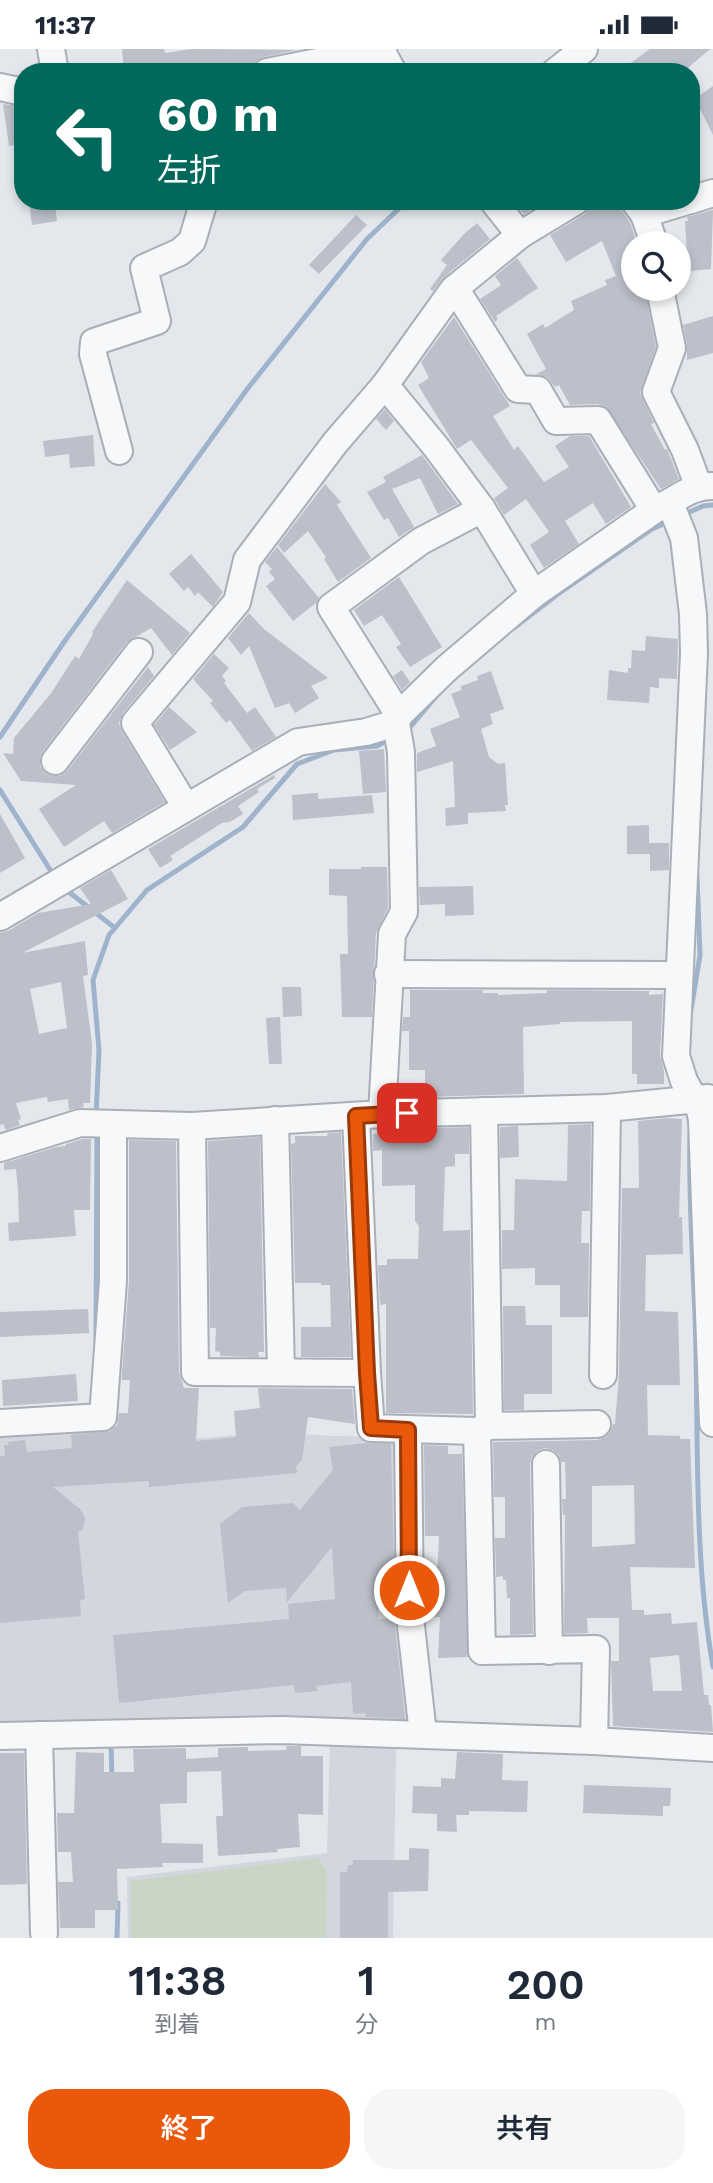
<!DOCTYPE html>
<html lang="ja">
<meta charset="utf-8">
<style>
:root{--surface:#fff;--page:#f6f6f7;--text:#1f2937;--muted:#747a83;--accent:#ea580c}
body{margin:0;font-family:"Work Sans","Noto Sans JP",sans-serif;background:var(--page);color:var(--text);height:100vh;display:flex;flex-direction:column;font-size:26px;white-space:nowrap}
*{box-sizing:border-box;margin:0}
p{font-size:23px;color:var(--muted)}
.icon{flex:none;width:38px;height:38px;fill:none;stroke:currentColor;stroke-width:2;stroke-linecap:round;stroke-linejoin:round}
.map{position:relative;height:1889px;overflow:hidden}
.details{display:flex;flex-direction:column;background:var(--surface);flex:1}
.details>*{flex:none}
.guide{position:absolute;left:14px;top:14px;width:686px;height:147px;border-radius:28px;box-shadow:0 4px 10px #0003;background:#00695c;color:#fff;overflow:hidden}
.tools{position:absolute;left:621px;top:182px;display:grid;gap:14px}
.tools a{display:grid;place-items:center;width:70px;height:70px;border-radius:50%;background:var(--surface);box-shadow:0 4px 10px #0003;font-size:35px}
.pin{position:absolute;display:grid;place-items:center;width:60px;height:60px;color:#fff;margin:-30px;border-radius:14px;box-shadow:0 4px 10px #0006}
.me{position:absolute;width:77px;margin:-38px;rotate:0deg;stroke-linejoin:round;filter:drop-shadow(0 0 5px #0008)}
.turn{display:flex;align-items:center;gap:24px;height:147px;padding:0 28px;font-size:32px}
.turn .icon{width:91px;height:91px;stroke-width:2.5}
.turn b{display:block;font-size:49px;line-height:60px}
.eta{display:flex;justify-content:space-evenly;align-items:center;height:119px;text-align:center}
.eta b{font-size:42px;font-weight:600;line-height:49px}
.primary-button{display:flex;gap:14px;margin-top:auto;padding:14px 28px}
.primary-button a{flex:1;height:80px;border-radius:28px;background:var(--accent);color:#fff;font-size:28px;font-weight:600;line-height:80px;text-align:center}
.primary-button a+a{background:var(--page);color:var(--text)}
.status{display:flex;justify-content:space-between;align-items:center;height:49px;padding:0 35px;background:var(--surface);direction:ltr}
.status svg{height:19px;fill:currentColor}
.map>svg:first-child{display:block}
.built{fill:#d2d6de}
.green{fill:#c9d6c5}
.lines{fill:none;stroke-linecap:round;stroke-linejoin:round}
.stream{stroke:#9fb4cc;stroke-width:5}
.building{fill:#bbc0ca;fill-rule:evenodd}
.minor-casing{stroke:#a9aeb7;stroke-width:30}
.minor{stroke:#f7f8fa;stroke-width:26}
.route-casing{stroke:#983908;stroke-width:18}
.route{stroke:#ea580c;stroke-width:12}
</style>
<div class="status"><b>11:37</b><svg viewBox="0 0 49 12"><path d="M0 12V9h3v3zM5 12V6h3v6zM10 12V3h3v9zM15 12V0h3v12zM26 1h20v11H26zM47 4h2v5h-2z"/></svg></div>
<div class="map">
<svg width="713" height="1889" viewBox="0 0 713 1889">
<rect width="100%" height="100%" fill="#e4e7ec"/>
<g class="built">
<polygon points="0,1379 93,1382 118,1386 190,1390 269,1383 333,1387 396,1388 414,1678 0,1679"/>
<polygon points="330,1690 390,1693 396,1702 393,1889 128,1889 127,1828 327,1804"/>
</g>
<polygon class="green" points="318,1809 327,1823 326,1889 131,1889 131,1832"/>
<g class="lines">
<g class="stream">
<polyline points="683,466 703,457 713,456"/>
<polyline points="515,578 558,545 652,480 668,473"/>
<polyline points="405,680 412,676 439,644"/>
<polyline points="0,688 64,593 248,339 367,190 407,152"/>
<polyline points="0,741 54,827"/>
<polyline points="65,840 115,879"/>
<polyline points="691,961 700,906 697,828"/>
<polyline points="96,1067 99,1001 93,931 109,886 147,841 243,778 297,715 334,701 377,697 391,689"/>
<path d="M690,1087C688,1160 695,1232 696,1305C698,1409 695,1515 713,1618"/>
<polyline points="96,1291 97,1083"/>
<polyline points="107,1697 111,1697 112,1729"/>
<polyline points="117,1889 118,1854"/>
</g>
</g>
<g class="building">
<polygon points="122,0 164,0 165,4 192,0 296,1 264,8 257,11 253,17 232,23 124,23"/>
<polygon points="650,0 710,0 683,23 618,23"/>
<polygon points="713,37 713,86 695,50"/>
<polygon points="3,55 23,58 23,95 9,97"/>
<polygon points="29,152 50,152 51,157 55,156 57,172 32,176"/>
<polygon points="513,152 545,152 524,165"/>
<polygon points="592,152 619,152 621,161 630,173 637,194 634,194 634,240 645,240 656,298 640,344 654,374 651,375 665,401 667,400 679,430 661,440 606,358 598,355 570,356 559,336 555,338 547,328 536,325 546,320 527,285 543,275 545,279 574,261 571,252 607,236 605,231 616,227 602,192 566,213 550,186 585,165 590,159"/>
<polygon points="713,161 711,220 679,223 679,208 687,208 685,172 688,172 687,168"/>
<polygon points="356,166 367,176 319,225 309,216"/>
<polygon points="477,174 490,190 443,229 433,242 430,240 447,216 441,211 464,185"/>
<polygon points="517,209 538,239 496,267 498,270 495,273 480,250 501,236 495,227"/>
<polygon points="713,267 713,304 687,311 687,296 683,276"/>
<polygon points="454,268 510,357 493,367 514,401 518,397 544,433 569,418 555,397 570,387 589,387 631,458 606,475 593,454 565,472 579,495 544,519 530,496 549,483 526,450 504,466 494,449 508,439 471,391 457,400 418,336 429,329 421,313"/>
<polygon points="385,360 394,372 386,381 376,370"/>
<polygon points="93,386 95,417 70,419 69,405 45,408 43,392"/>
<polygon points="422,406 458,455 438,465 420,429 392,440 414,478 399,488 388,469 384,471 367,443 386,433 383,428"/>
<polygon points="325,435 341,453 337,456 371,509 338,533 324,510 326,508 308,482 284,504 278,496"/>
<polygon points="277,498 319,549 316,554 293,572 266,537 275,530 269,523 272,520 265,513"/>
<polygon points="191,505 223,543 213,558 198,543 195,547 188,538 184,542 169,525"/>
<polygon points="399,528 442,598 410,618 396,598 401,595 382,566 364,577 354,561"/>
<polygon points="127,531 190,584 172,606 151,579 127,593 43,702 40,709 40,717 45,724 52,727 60,727 67,722 148,618 154,627 123,664 119,674 122,682 165,753 112,784 104,772 64,798 39,760 76,736 21,732 3,704 13,705 14,689 52,643 75,607 79,610 93,585 92,583"/>
<polygon points="249,564 264,580 328,629 311,637 319,649 295,664 289,654 275,659 249,597 241,606 228,589"/>
<polygon points="646,587 678,590 677,630 659,629 659,639 650,638 649,654 607,651 609,621 628,624 628,619 631,619 632,601 645,602"/>
<polygon points="214,605 229,619 222,627 226,632 224,634 247,664 255,658 276,688 252,702 230,671 226,674 210,654 213,652 193,630"/>
<polygon points="402,621 410,633 402,641 393,627"/>
<polygon points="491,622 504,660 490,665 493,675 481,680 489,708 498,715 505,714 508,756 505,756 506,762 468,764 468,775 446,777 445,759 455,758 453,712 417,723 417,704 436,697 430,680 460,668 451,645 461,641 461,637 478,631 477,627"/>
<polygon points="169,658 197,683 170,701 154,676"/>
<polygon points="384,700 386,743 363,745 359,702"/>
<polygon points="274,726 275,729 257,740 259,743 238,757 243,765 230,773 222,774 170,807 173,811 160,819 148,800"/>
<polygon points="318,744 318,750 372,746 374,764 293,771 292,746"/>
<polygon points="0,765 25,809 0,824"/>
<polygon points="649,776 649,794 669,794 669,821 650,822 650,805 627,805 627,777"/>
<polygon points="361,818 387,818 388,859 376,884 372,968 342,968 340,905 348,905 347,847 329,846 329,820 361,820"/>
<path d="M111,821L128,850L22,904L85,892L88,926L83,927L92,994L90,1054H83L84,1058L69,1061L68,1050L48,1053L47,1048L16,1054L21,1070L18,1071L20,1076L6,1081L3,1075L0,1076V884L8,882L38,864L91,855L80,839ZM61,933L67,979L39,985L30,940Z"/>
<polygon points="473,837 474,866 445,867 445,855 420,856 419,838"/>
<polygon points="282,938 301,938 302,967 283,968"/>
<polygon points="410,941 483,941 483,944 498,944 498,946 547,944 547,941 649,942 649,946 663,945 660,1006 664,1022 664,1035 637,1035 637,1025 632,1025 632,972 560,973 560,975 523,978 524,1045 425,1048 425,1021 409,1021 409,982 402,982 403,968 410,968"/>
<polygon points="280,968 282,1015 269,1015 266,969"/>
<path d="M667,1069L682,1070L679,1168H682L683,1205L646,1206L645,1262L678,1263L680,1336H647L648,1386L680,1387V1390H690L695,1519L630,1518L632,1561H644V1566L671,1564L672,1575L697,1573L704,1646H708L709,1656H711L713,1683L613,1677L611,1612H619V1569H587L588,1584L564,1585L565,1466H563L562,1450H566L565,1413H561L559,1406L553,1401L545,1399L537,1402L532,1408L530,1415L533,1585L510,1586V1549H507L506,1531H503V1527L496,1528L495,1489H505V1448H494L493,1393L597,1391L606,1388L610,1383L613,1375H615L619,1326L622,1139H639L638,1072ZM634,1436L635,1495L592,1498V1437ZM679,1606L682,1642H653L650,1609Z"/>
<polygon points="591,1075 590,1162 582,1162 581,1194 589,1194 588,1268 560,1268 560,1236 535,1236 535,1219 502,1220 502,1181 514,1181 515,1130 567,1132 568,1076"/>
<polygon points="518,1077 519,1108 500,1109 500,1078"/>
<polygon points="469,1078 469,1105 455,1105 455,1117 445,1118 443,1182 470,1181 473,1365 386,1364 386,1255 380,1256 378,1216 387,1216 387,1210 418,1210 419,1177 415,1172 415,1136 382,1137 382,1101 373,1102 373,1085 377,1085 377,1081"/>
<polygon points="341,1083 351,1308 301,1308 301,1278 331,1278 330,1236 321,1236 321,1234 295,1234 291,1095 295,1094 295,1087 327,1087 328,1084"/>
<polygon points="260,1088 264,1303 258,1303 259,1308 220,1307 220,1303 215,1302 216,1279 210,1279 208,1092"/>
<polygon points="82,1090 91,1090 90,1161 74,1161 76,1187 9,1192 8,1174 19,1173 18,1142 16,1120 4,1121 4,1114 56,1098 66,1097 66,1095"/>
<polygon points="129,1091 176,1092 179,1323 184,1339 199,1339 196,1392 236,1388 234,1362 260,1359 258,1339 352,1340 355,1375 308,1368 302,1411 296,1417 297,1424 149,1438 149,1432 53,1438 80,1460 85,1469 83,1480 78,1483 85,1550 80,1551 81,1567 0,1574 0,1407 5,1407 4,1396 8,1396 8,1393 25,1391 27,1403 72,1399 71,1386 110,1382 117,1376 119,1364 128,1364 130,1331 122,1331 122,1323 129,1232"/>
<polygon points="503,1257 525,1257 526,1276 552,1276 552,1345 524,1345 524,1361 504,1361"/>
<polygon points="88,1260 89,1284 0,1288 0,1263"/>
<polygon points="76,1325 78,1352 3,1357 2,1331"/>
<polygon points="366,1394 391,1395 394,1518 386,1519 387,1540 377,1540 379,1570 394,1569 405,1670 365,1668 365,1664 353,1665 351,1633 316,1637 317,1642 295,1644 294,1636 119,1654 113,1586 289,1570 288,1555 335,1550 332,1498 287,1553 286,1539 245,1542 228,1554 220,1475 242,1458 293,1454 300,1461 333,1421 329,1398"/>
<polygon points="424,1396 448,1397 448,1405 462,1405 468,1608 438,1609 440,1568 435,1568 439,1487 425,1487"/>
<polygon points="286,1697 301,1697 301,1707 323,1707 323,1766 298,1765 300,1798 277,1800 278,1803 218,1807 216,1767 223,1767 221,1722 187,1723 187,1754 160,1755 162,1794 203,1795 203,1814 162,1814 163,1818 117,1820 118,1861 95,1861 95,1879 60,1879 58,1833 73,1833 71,1803 58,1803 57,1764 74,1764 76,1703 104,1704 104,1723 134,1723 133,1700 186,1699 186,1710 218,1708 218,1699 248,1698 248,1702 287,1701"/>
<polygon points="457,1703 503,1705 502,1731 528,1732 527,1763 469,1762 469,1766 456,1766 457,1783 437,1782 437,1765 412,1764 413,1737 441,1738 441,1729 455,1730"/>
<polygon points="0,1704 24,1704 27,1835 0,1836"/>
<polygon points="584,1736 671,1739 670,1757 663,1757 663,1767 583,1764"/>
<polygon points="409,1799 429,1800 428,1842 388,1843 388,1889 340,1889 340,1823 347,1823 348,1816 353,1816 353,1811 409,1811"/>
</g>
<g class="lines">
<defs>
<g id="minor">
<polyline points="51,0 55,23"/>
<polyline points="381,1 393,23"/>
<polyline points="267,23 383,0"/>
<polyline points="555,23 584,0"/>
<polyline points="0,38 23,43"/>
<polyline points="691,151 713,144"/>
<polyline points="493,152 520,186"/>
<polyline points="634,152 644,165 654,194"/>
<polyline points="644,165 687,152"/>
<polyline points="455,239 518,340 538,341 556,372 598,371 654,461"/>
<polyline points="660,240 672,299 656,343 685,401 698,436"/>
<polyline points="385,336 436,398 482,460 534,545"/>
<polyline points="119,402 93,305 94,293 157,272 144,219 180,203 192,192 204,152"/>
<polyline points="670,454 684,489 693,565 694,604 676,1007 684,1032 700,1061 702,1071 713,1374"/>
<polyline points="399,666 331,558 421,492 482,460"/>
<polyline points="55,712 139,603"/>
<polyline points="186,758 135,674 237,553 247,511 335,394 385,336 453,241 520,186 576,152"/>
<polyline points="0,868 298,693 366,683 396,674"/>
<polyline points="388,925 679,926"/>
<polyline points="484,1062 489,1377"/>
<path d="M382,1065L392,885L404,863L401,703L396,674L399,666L446,620L534,545L654,461C676,452 690,436 713,437"/>
<polyline points="275,1071 281,1323"/>
<polyline points="192,1077 195,1323 367,1324 356,1067"/>
<polyline points="0,1099 80,1074 192,1077 382,1065 607,1059 708,1049"/>
<polyline points="367,1324 371,1379 477,1382 489,1377 597,1375"/>
<polyline points="603,1326 607,1059"/>
<polyline points="0,1374 103,1368 113,1232 113,1076"/>
<polyline points="408,1381 410,1568 423,1685"/>
<polyline points="477,1382 482,1602 596,1600 594,1692"/>
<polyline points="546,1415 549,1602"/>
<polyline points="39,1686 44,1884"/>
<polyline points="0,1687 282,1681 594,1692 713,1699"/>
</g>
</defs>
<use href="#minor" class="minor-casing"/>
<use href="#minor" class="minor"/>
</g>
<g class="lines">
<defs>
<polyline id="route" points="407,1064 356,1067 367,1324 371,1379 408,1381 409,1541"/>
</defs>
<use href="#route" class="route-casing"/>
<use href="#route" class="route"/>
</g>
</svg>
<div class="tools">
<a><svg class="icon" aria-label="search" viewBox="0 0 24 24"><circle cx="10" cy="10" r="6"/><path d="M15 15l6 6"/></svg></a>
</div>
<div class="pin" style="left:407px;top:1064px;background:#d93025"><svg class="icon" aria-label="arrive" viewBox="0 0 24 24"><path d="M6 21V4h12l-3 4 3 4H6"/></svg></div>
<svg class="me" style="left:409px;top:1541px" viewBox="-20 -20 40 40"><circle r="17" fill="#ea580c" stroke="#fff" stroke-width="3"/><path d="M0-11L8 9 0 5-8 9z" fill="#fff"/></svg>
<div class="guide">
<div class="turn"><svg class="icon" aria-label="left" viewBox="0 0 24 24"><path d="M17 20v-9H6M10 6l-5 5 5 5"/></svg><div><b>60 m</b>左折</div></div>
</div>
</div>
<section class="details">
<div class="eta">
<div><b>11:38</b><p>到着</p></div>
<div><b>1</b><p>分</p></div>
<div><b>200</b><p>m</p></div>
</div>
<div class="primary-button"><a>終了</a><a>共有</a></div>
</section>
